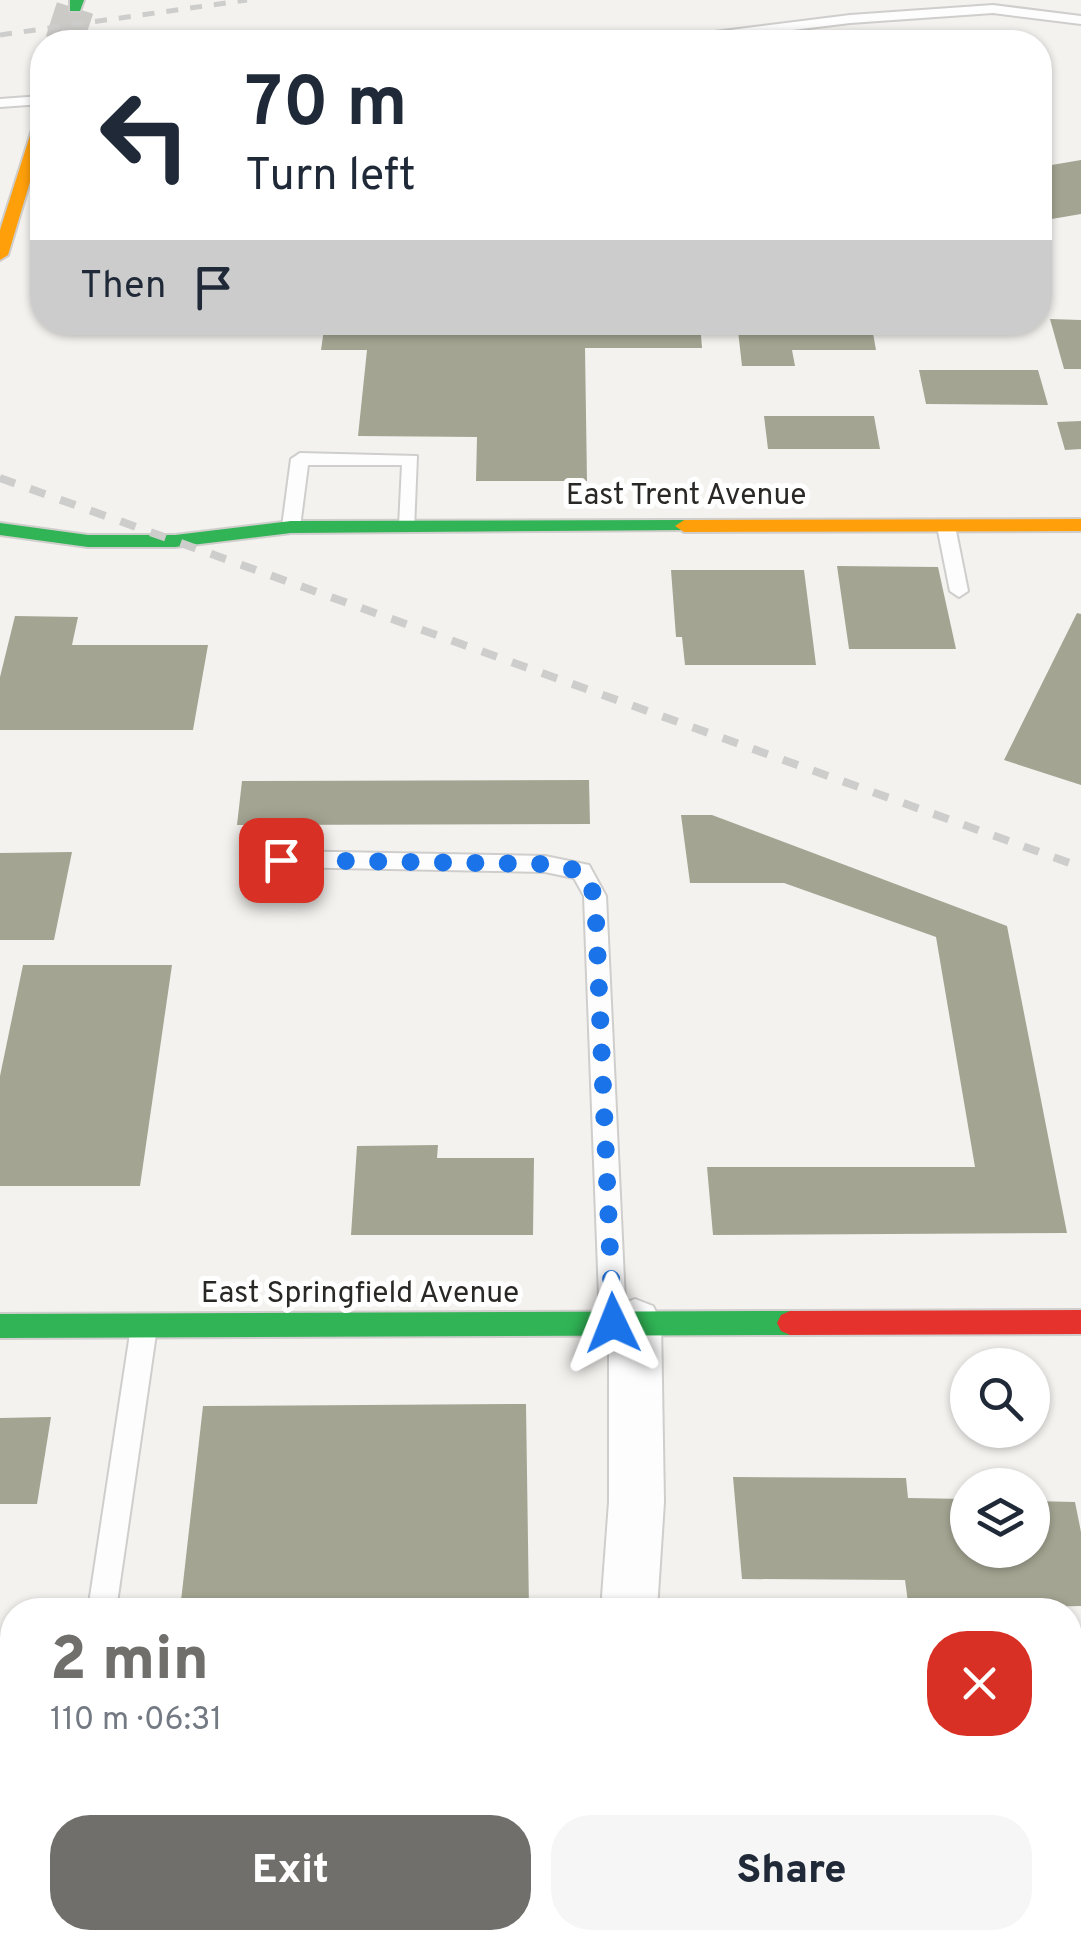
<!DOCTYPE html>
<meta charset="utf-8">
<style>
:root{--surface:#fff;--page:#f6f6f7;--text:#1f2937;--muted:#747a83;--accent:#706f6c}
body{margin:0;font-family:Overpass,sans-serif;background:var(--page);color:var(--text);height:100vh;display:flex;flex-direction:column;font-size:38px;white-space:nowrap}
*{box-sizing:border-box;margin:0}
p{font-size:32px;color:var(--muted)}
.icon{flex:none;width:55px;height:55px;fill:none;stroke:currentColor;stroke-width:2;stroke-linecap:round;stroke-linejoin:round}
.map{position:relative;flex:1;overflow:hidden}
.panel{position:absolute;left:0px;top:1598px;width:1082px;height:352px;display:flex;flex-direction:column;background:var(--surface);border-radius:40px 40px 0 0;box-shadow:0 2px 8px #0004}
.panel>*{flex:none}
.hud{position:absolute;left:30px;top:30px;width:1022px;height:305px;border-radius:40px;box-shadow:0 2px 8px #0004;background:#fff;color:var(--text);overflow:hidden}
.buttons{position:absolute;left:950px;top:1348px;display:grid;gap:20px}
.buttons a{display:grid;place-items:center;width:100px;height:100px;border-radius:50%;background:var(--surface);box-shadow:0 2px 8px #0004;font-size:50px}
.pin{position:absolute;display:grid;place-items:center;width:85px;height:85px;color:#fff;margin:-42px;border-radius:20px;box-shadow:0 5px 15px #0006}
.me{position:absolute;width:110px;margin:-55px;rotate:358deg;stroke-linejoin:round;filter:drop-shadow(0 0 8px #0008)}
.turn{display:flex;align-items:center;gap:35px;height:210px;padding:0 50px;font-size:45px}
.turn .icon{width:130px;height:130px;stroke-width:2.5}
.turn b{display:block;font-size:70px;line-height:85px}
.then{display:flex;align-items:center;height:95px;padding:0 50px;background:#0003;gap:20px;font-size:38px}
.round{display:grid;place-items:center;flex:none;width:105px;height:105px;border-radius:40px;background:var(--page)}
.headline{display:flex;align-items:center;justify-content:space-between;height:170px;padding:0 50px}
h1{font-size:60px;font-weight:800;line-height:75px;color:var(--accent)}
.action{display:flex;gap:20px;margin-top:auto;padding:20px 50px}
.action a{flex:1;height:115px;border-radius:40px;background:var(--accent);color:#fff;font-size:40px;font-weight:800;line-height:115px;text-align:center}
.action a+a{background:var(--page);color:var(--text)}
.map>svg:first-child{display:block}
.building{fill:#a4a492}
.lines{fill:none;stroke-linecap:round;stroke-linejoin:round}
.secondary-tunnel{stroke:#cbcac7;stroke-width:38;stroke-dasharray:38 19;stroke-linecap:butt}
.lane-casing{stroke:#cfcecc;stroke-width:4}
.street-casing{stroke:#cfcecc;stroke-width:4}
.fast-casing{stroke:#cfcecc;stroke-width:4}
.slow-casing{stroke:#cfcecc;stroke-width:4}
.jam-casing{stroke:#cfcecc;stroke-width:4}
.lane{fill:#fdfdfd;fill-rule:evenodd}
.street{fill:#fdfdfd;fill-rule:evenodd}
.fast{fill:#30b455;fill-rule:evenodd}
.slow{fill:#ff9f0a;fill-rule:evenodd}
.jam{fill:#e5322d;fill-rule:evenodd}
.rail-far1{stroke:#cdcdcc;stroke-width:5;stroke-dasharray:12 12;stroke-linecap:butt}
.rail{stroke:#cdcdcc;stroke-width:8;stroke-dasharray:16 16;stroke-linecap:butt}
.route{stroke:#1a73e8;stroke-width:18;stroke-dasharray:0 32.4}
.labels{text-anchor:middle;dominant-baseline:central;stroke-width:10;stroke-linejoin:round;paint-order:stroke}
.street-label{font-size:30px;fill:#292826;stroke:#fff}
</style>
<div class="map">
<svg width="1081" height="1949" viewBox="0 0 1081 1949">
<rect width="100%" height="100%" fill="#f4f2ef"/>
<g class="building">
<polygon points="1081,160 1081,214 1040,221 1040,167"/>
<polygon points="1050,319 1081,320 1081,369 1064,369"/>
<polygon points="325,322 700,322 702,348 585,348 587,481 476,481 477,437 358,436 367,350 321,350"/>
<polygon points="737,322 871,322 876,350 792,350 795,366 742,366"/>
<polygon points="919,370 1038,370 1048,405 926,404"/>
<polygon points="764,416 874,416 880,449 768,449"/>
<polygon points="1081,421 1081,449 1065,450 1057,422"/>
<polygon points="837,566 938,567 956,649 849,649"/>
<polygon points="671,570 804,570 816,665 685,665 682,637 676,637"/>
<polygon points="1077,613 1081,614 1081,785 1004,760"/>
<polygon points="15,616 78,617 72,645 208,645 193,730 0,730 0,677"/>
<polygon points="589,780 590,824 237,825 242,781"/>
<polygon points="681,815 712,815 1007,926 1067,1233 713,1235 707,1167 975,1167 936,937 784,883 690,883"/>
<polygon points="72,852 54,940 0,940 0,853"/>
<polygon points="23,965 172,965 140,1186 0,1186 0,1076"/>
<polygon points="438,1145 437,1158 534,1158 533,1235 351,1235 357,1146"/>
<polygon points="526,1404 529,1610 180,1610 203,1406"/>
<polygon points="51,1417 37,1504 0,1504 0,1418"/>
<polygon points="733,1477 906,1478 908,1498 968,1499 968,1550 1032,1550 1032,1501 1075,1502 1081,1532 1081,1606 909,1610 905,1580 742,1579"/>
<polygon points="803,1938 1044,1938 1046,1949 804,1949"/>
</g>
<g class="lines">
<polyline class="secondary-tunnel" points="64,42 75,8"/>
<defs>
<g id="lane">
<polygon points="993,5 1081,16 1081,24 993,13 850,23 696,42 660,42 667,38 850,15"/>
<polygon points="42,96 42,104 0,107 0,99"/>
<polygon points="300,453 417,456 414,530 408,532 399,526 402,465 308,465 300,527 291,533 284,531 282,527 291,459"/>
<polygon points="946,520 955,526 968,591 959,597 950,591 937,526"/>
<polygon points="281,851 545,856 589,865 606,896 626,1323 622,1331 613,1335 604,1331 600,1323 584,896 574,878 545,872 281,867 270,859"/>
<polygon points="144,1315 153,1319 157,1327 116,1610 88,1610 131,1327 135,1319"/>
<polygon points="37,1938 68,1938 67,1949 35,1949"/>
</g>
<g id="street">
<polygon points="635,1299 653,1306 661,1322 664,1502 657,1610 601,1610 609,1502 609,1322 617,1306"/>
<rect x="626" y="1938" width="62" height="11"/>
</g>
<g id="fast">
<polygon points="70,0 84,0 80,11 70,11"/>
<polygon points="684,520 690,522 690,530 291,533 175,547 88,547 0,535 0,523 88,535 175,535 291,521"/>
<polygon points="790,1311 799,1315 803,1323 799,1331 790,1335 0,1338 0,1314"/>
</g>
<g id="slow">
<polygon points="42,116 42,142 8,255 0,260 0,230 35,120"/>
<polygon points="1081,519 1081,531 684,532 675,526 684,520"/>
</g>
<polygon id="jam" points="1081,1310 1081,1334 790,1335 781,1331 777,1323 781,1315 790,1311"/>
</defs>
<use href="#lane" class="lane-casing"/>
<use href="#street" class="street-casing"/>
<use href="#fast" class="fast-casing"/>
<use href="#slow" class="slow-casing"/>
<use href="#jam" class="jam-casing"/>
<use href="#lane" class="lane"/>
<use href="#street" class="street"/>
<use href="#fast" class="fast"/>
<use href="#slow" class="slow"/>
<use href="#jam" class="jam"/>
<g class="rail-far1">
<polyline points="0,35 247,0"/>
<polyline points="0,478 4,479"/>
</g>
<polyline class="rail" points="0,478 1081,867"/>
</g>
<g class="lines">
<polyline class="route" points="281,860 545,864 581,871 595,896 613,1323"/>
</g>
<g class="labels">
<g class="street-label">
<text x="686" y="496">East Trent Avenue</text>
<text x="360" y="1294">East Springfield Avenue</text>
</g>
</g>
</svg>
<div class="buttons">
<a><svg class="icon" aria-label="search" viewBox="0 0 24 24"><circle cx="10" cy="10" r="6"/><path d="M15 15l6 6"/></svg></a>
<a><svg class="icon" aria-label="layers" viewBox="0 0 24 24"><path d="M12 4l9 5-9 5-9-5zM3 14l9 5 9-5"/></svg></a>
</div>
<div class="pin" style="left:281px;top:860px;background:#d93025"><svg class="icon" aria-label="arrive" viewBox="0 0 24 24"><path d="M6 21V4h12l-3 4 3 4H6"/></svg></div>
<svg class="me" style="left:613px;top:1323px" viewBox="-20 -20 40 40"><path d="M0-17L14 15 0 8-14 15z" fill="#1a73e8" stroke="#fff" stroke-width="4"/></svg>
<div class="hud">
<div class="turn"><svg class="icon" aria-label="left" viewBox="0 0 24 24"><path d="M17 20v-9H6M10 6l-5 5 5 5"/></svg><div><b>70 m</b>Turn left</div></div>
<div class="then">Then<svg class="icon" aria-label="arrive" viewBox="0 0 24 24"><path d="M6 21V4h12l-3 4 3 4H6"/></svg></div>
</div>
<section class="panel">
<div class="headline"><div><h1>2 min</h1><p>110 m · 06:31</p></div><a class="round" style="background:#d93025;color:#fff"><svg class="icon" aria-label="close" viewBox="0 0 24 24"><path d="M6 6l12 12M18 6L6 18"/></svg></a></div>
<div class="action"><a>Exit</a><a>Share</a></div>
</section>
</div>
